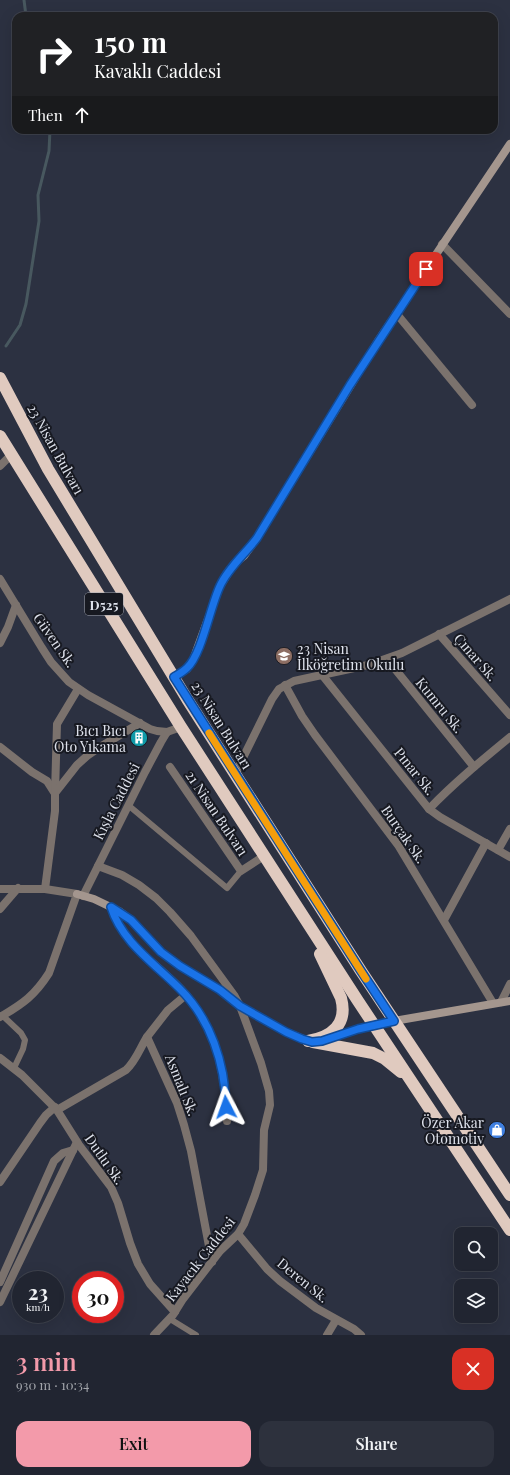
<!DOCTYPE html>
<meta charset="utf-8">
<style>
:root{--surface:#212531;--page:#2d313d;--text:#f1f3f6;--muted:#a2a5ab;--line:#3e424d;--accent:#f39aaa}
body{margin:0;font-family:"Playfair Display",serif;background:var(--page);color:var(--text);height:100vh;display:flex;flex-direction:column;font-size:15px;white-space:nowrap}
*{box-sizing:border-box;margin:0}
p{font-size:13px;color:var(--muted)}
.icon{flex:none;width:22px;height:22px;fill:none;stroke:currentColor;stroke-width:2;stroke-linecap:round;stroke-linejoin:round}
.map{position:relative;height:1335px;overflow:hidden}
.side{display:flex;flex-direction:column;background:var(--surface);flex:1}
.side>*{flex:none}
.hud{position:absolute;left:12px;top:12px;width:486px;height:122px;border-radius:12px;box-shadow:0 4px 16px #0002,0 0 0 1px var(--line);background:#202124;color:#fff;overflow:hidden}
.tools{position:absolute;left:454px;top:1227px;display:grid;gap:8px}
.tools a{display:grid;place-items:center;width:44px;height:44px;border-radius:8px;background:var(--surface);box-shadow:0 4px 16px #0002,0 0 0 1px var(--line);font-size:20px}
.speed{position:absolute;left:12px;top:1271px;display:flex;gap:8px;font-size:20px;font-weight:700;text-align:center}
.speed>*{display:grid;place-content:center;width:52px;height:52px;border-radius:50%;background:var(--surface);box-shadow:0 4px 16px #0002,0 0 0 1px var(--line);line-height:1}
.speed small{font-size:10px;font-weight:400}
.speed .limit{border:6px solid #d22;background:#fff;color:#111}
.pin{position:absolute;display:grid;place-items:center;width:34px;height:34px;color:#fff;margin:-17px;border-radius:8px;box-shadow:0 2px 6px #0006}
.me{position:absolute;width:44px;margin:-22px;rotate:356deg;stroke-linejoin:round;filter:drop-shadow(0 0 3px #0008)}
.turn{display:flex;align-items:center;gap:14px;height:84px;padding:0 16px;font-size:18px}
.turn .icon{width:52px;height:52px;stroke-width:2.5}
.turn b{display:block;font-size:28px;line-height:34px}
.then{display:flex;align-items:center;height:38px;padding:0 16px;background:#0003;gap:8px;font-size:15px}
.round{display:grid;place-items:center;flex:none;width:42px;height:42px;border-radius:12px;background:var(--page)}
.summary{display:flex;align-items:center;justify-content:space-between;height:68px;padding:0 16px}
h1{font-size:24px;font-weight:600;line-height:30px;color:var(--accent)}
.cta{display:flex;gap:8px;margin-top:auto;padding:8px 16px}
.cta a{flex:1;height:46px;border-radius:12px;background:var(--accent);color:#111;font-size:16px;font-weight:600;line-height:46px;text-align:center}
.cta a+a{background:var(--page);color:var(--text)}
.map>svg:first-child{display:block}
.lines{fill:none;stroke-linecap:round;stroke-linejoin:round}
.stream{stroke:#48585f;stroke-width:3}
.lane{stroke:#7b726d;stroke-width:6}
.street{stroke:#7b726d;stroke-width:8}
.secondary{stroke:#a4968e;stroke-width:8}
.highway{stroke:#e0cabf;stroke-width:12}
.route-casing{stroke:#114b97;stroke-width:10}
.route{stroke:#1a73e8;stroke-width:7}
.slow{stroke:#f59e0b;stroke-width:7}
.labels{text-anchor:middle;dominant-baseline:central;stroke-width:4;stroke-linejoin:round;paint-order:stroke}
.shield{fill:#171921;stroke:#a2a6af;stroke-width:1}
.shield-label{font-size:13px;font-weight:bold;fill:#dee2ec}
.street-label{font-size:14px;fill:#dee2ec;stroke:#171921}
.poi-label{font-size:14px;fill:#dee2ec;stroke:#171921;text-anchor:end}
</style>
<div class="map">
<svg width="510" height="1335" viewBox="0 0 510 1335">
<rect width="100%" height="100%" fill="#2c3141"/>
<g class="lines">
<g class="stream">
<polyline points="24,0 26,16"/>
<polyline points="6,346 20,325 26,304 39,221 38,195 49,151 50,130"/>
</g>
<g class="lane">
<polyline points="128,805 227,888 241,871"/>
<polyline points="2,1015 21,1033 25,1040 23,1049 14,1068"/>
<polyline points="170,1319 196,1335"/>
</g>
<g class="street">
<polyline points="442,244 510,314"/>
<polyline points="396,313 472,405"/>
<polyline points="0,466 11,455"/>
<polyline points="0,579 42,648 51,662 69,682 88,695 150,729 157,731 167,732"/>
<polyline points="439,634 510,715"/>
<polyline points="0,643 8,627 16,605"/>
<polyline points="387,659 474,767"/>
<polyline points="323,676 429,809 440,817 510,857"/>
<polyline points="285,685 302,716 315,735 398,845 493,1003"/>
<polyline points="0,747 32,772 47,781 54,792"/>
<polyline points="170,767 241,871 264,856"/>
<polyline points="235,774 272,699 279,689 294,681 368,665 402,653 510,599"/>
<polyline points="55,793 57,724 78,689"/>
<path d="M429,809C454,783 482,760 510,737"/>
<polyline points="498,850 510,829"/>
<polyline points="98,866 122,875 139,885 156,898 170,912 191,936 234,995 240,1006 261,1063 269,1091 270,1105 264,1130 263,1170 255,1195 244,1224 238,1234 220,1251 183,1299 173,1315 154,1335"/>
<path d="M0,889H45L77,894L49,973C35,995 23,1004 0,1017"/>
<polyline points="45,889 55,811 55,793 77,765 87,756 100,747 140,723"/>
<polyline points="83,896 145,772 161,742 167,732 181,727"/>
<path d="M111,907C123,944 155,962 181,989C216,1027 225,1071 227,1121"/>
<polyline points="0,909 18,888"/>
<polyline points="444,920 486,843"/>
<polyline points="501,1002 510,984"/>
<polyline points="147,1037 168,1010 186,995"/>
<polyline points="0,1058 22,1075 57,1110 79,1145 111,1187 118,1203 130,1243 138,1264 150,1284 175,1312"/>
<path d="M57,1110L126,1070C136,1061 140,1048 147,1037L177,1103L184,1125L191,1151L212,1262"/>
<polyline points="0,1182 40,1123 46,1115 55,1107"/>
<polyline points="238,1234 267,1269 280,1281 316,1308 354,1329 361,1335"/>
<polyline points="0,1282 54,1161 63,1153 73,1150"/>
<polyline points="0,1302 77,1142"/>
<polyline points="327,1335 336,1320"/>
</g>
<g class="secondary">
<polyline points="174,677 187,669 193,660 220,586 234,564 244,556 257,538 378,341 510,144"/>
<polyline points="77,894 94,899 119,911 131,920 161,952 180,966 220,990 240,1006 286,1032 308,1041 322,1041 358,1029 394,1021 510,1001"/>
</g>
<g class="highway">
<polyline points="0,378 48,469 187,699 361,971 510,1195"/>
<polyline points="0,436 181,727 358,1001 510,1230"/>
<path d="M308,1041C332,1037 348,1024 341,998L320,954"/>
<polyline points="313,1042 373,1053 385,1059 401,1072"/>
</g>
</g>
<g class="lines">
<defs>
<path id="route" d="M226,1107C225,1064 211,1019 179,988C154,963 122,942 111,907L131,920L161,952L180,966L220,990L240,1006L286,1032L302,1039L312,1042L322,1041L358,1029L394,1021L361,971L174,677C179,674 183,672 187,668C202,654 210,607 220,586C228,568 245,554 257,538L350,385L426,269"/>
</defs>
<use href="#route" class="route-casing"/>
<use href="#route" class="route"/>
<polyline class="slow" points="209,733 366,979"/>
</g>
<defs>
<symbol id="school-disc" viewBox="-11 -11 22 22"><circle r="9.5" fill="#8d6e63" stroke="#171921"/><path d="M0-5L7-2L0 1L-7-2ZM-4 1L0 2.5L4 1V4Q0 6-4 4Z" fill="#fff"/></symbol>
<symbol id="building-disc" viewBox="-11 -11 22 22"><circle r="9.5" fill="#0f9aa8" stroke="#171921"/><path d="M-4-6H4V6H1V3H-1V6H-4ZM-2.5-4.3h1.7v1.8h-1.7ZM.8-4.3h1.7v1.8H.8ZM-2.5-1h1.7V.8h-1.7ZM.8-1h1.7V.8H.8Z" fill="#fff"/></symbol>
<symbol id="shop-disc" viewBox="-11 -11 22 22"><circle r="9.5" fill="#3f7fe0" stroke="#171921"/><path d="M-5-2.5h2.3a2.7 3.5 0 0 1 5.4 0H5L5.5 6h-11ZM-1.5-2.5h3a1.5 2.3 0 0 0-3 0Z" fill="#fff"/></symbol>
</defs>
<g fill-rule="evenodd">
<use href="#school-disc" x="274" y="646" width="20" height="20"/>
<use href="#building-disc" x="129" y="728" width="20" height="20"/>
<use href="#shop-disc" x="487" y="1120" width="20" height="20"/>
</g>
<g class="labels">
<rect class="shield" x="85" y="593" width="38" height="22" rx="3"/>
<g class="shield-label">
<text x="104" y="604">D525</text>
</g>
<g class="street-label">
<text transform="translate(56 449) rotate(61)">23 Nisan Bulvarı</text>
<text transform="translate(55 640) rotate(55)">Güven Sk.</text>
<text transform="translate(476 657) rotate(49)">Çınar Sk.</text>
<text transform="translate(440 705) rotate(51)">Kumru Sk.</text>
<text transform="translate(222 725) rotate(58)">23 Nisan Bulvarı</text>
<text transform="translate(415 771) rotate(51)">Pınar Sk.</text>
<text transform="translate(116 801) rotate(-63)">Kışla Caddesi</text>
<text transform="translate(217 813) rotate(56)">21 Nisan Bulvarı</text>
<text transform="translate(404 834) rotate(55)">Burçak Sk.</text>
<text transform="translate(182 1085) rotate(68)">Asmalı Sk.</text>
<text transform="translate(105 1159) rotate(55)">Dutlu Sk.</text>
<text transform="translate(200 1259) rotate(-52)">Kayacık Caddesi</text>
<text transform="translate(303 1280) rotate(39)">Deren Sk.</text>
</g>
<g class="poi-label">
<text x="297" y="648" text-anchor="start">23 Nisan<tspan x="297" dy="16">İlköğretim Okulu</tspan></text>
<text x="126" y="730">Bıcı Bıcı<tspan x="126" dy="16">Oto Yıkama</tspan></text>
<text x="484" y="1122">Özer Akar<tspan x="484" dy="16">Otomotiv</tspan></text>
</g>
</g>
</svg>
<div class="tools">
<a><svg class="icon" aria-label="search" viewBox="0 0 24 24"><circle cx="10" cy="10" r="6"/><path d="M15 15l6 6"/></svg></a>
<a><svg class="icon" aria-label="layers" viewBox="0 0 24 24"><path d="M12 4l9 5-9 5-9-5zM3 14l9 5 9-5"/></svg></a>
</div>
<div class="speed"><div>23<small>km/h</small></div><div class="limit">30</div></div>
<div class="pin" style="left:426px;top:269px;background:#d93025"><svg class="icon" aria-label="arrive" viewBox="0 0 24 24"><path d="M6 21V4h12l-3 4 3 4H6"/></svg></div>
<svg class="me" style="left:226px;top:1107px" viewBox="-20 -20 40 40"><path d="M0-17L14 15 0 8-14 15z" fill="#1a73e8" stroke="#fff" stroke-width="4"/></svg>
<div class="hud">
<div class="turn"><svg class="icon" aria-label="right" viewBox="0 0 24 24"><path d="M7 20v-9h11M14 6l5 5-5 5"/></svg><div><b>150 m</b>Kavaklı Caddesi</div></div>
<div class="then">Then<svg class="icon" aria-label="ahead" viewBox="0 0 24 24"><path d="M12 20V5M6 11l6-6 6 6"/></svg></div>
</div>
</div>
<section class="side">
<div class="summary"><div><h1>3 min</h1><p>930 m · 10:34</p></div><a class="round" style="background:#d93025;color:#fff"><svg class="icon" aria-label="close" viewBox="0 0 24 24"><path d="M6 6l12 12M18 6L6 18"/></svg></a></div>
<div class="cta"><a>Exit</a><a>Share</a></div>
</section>
